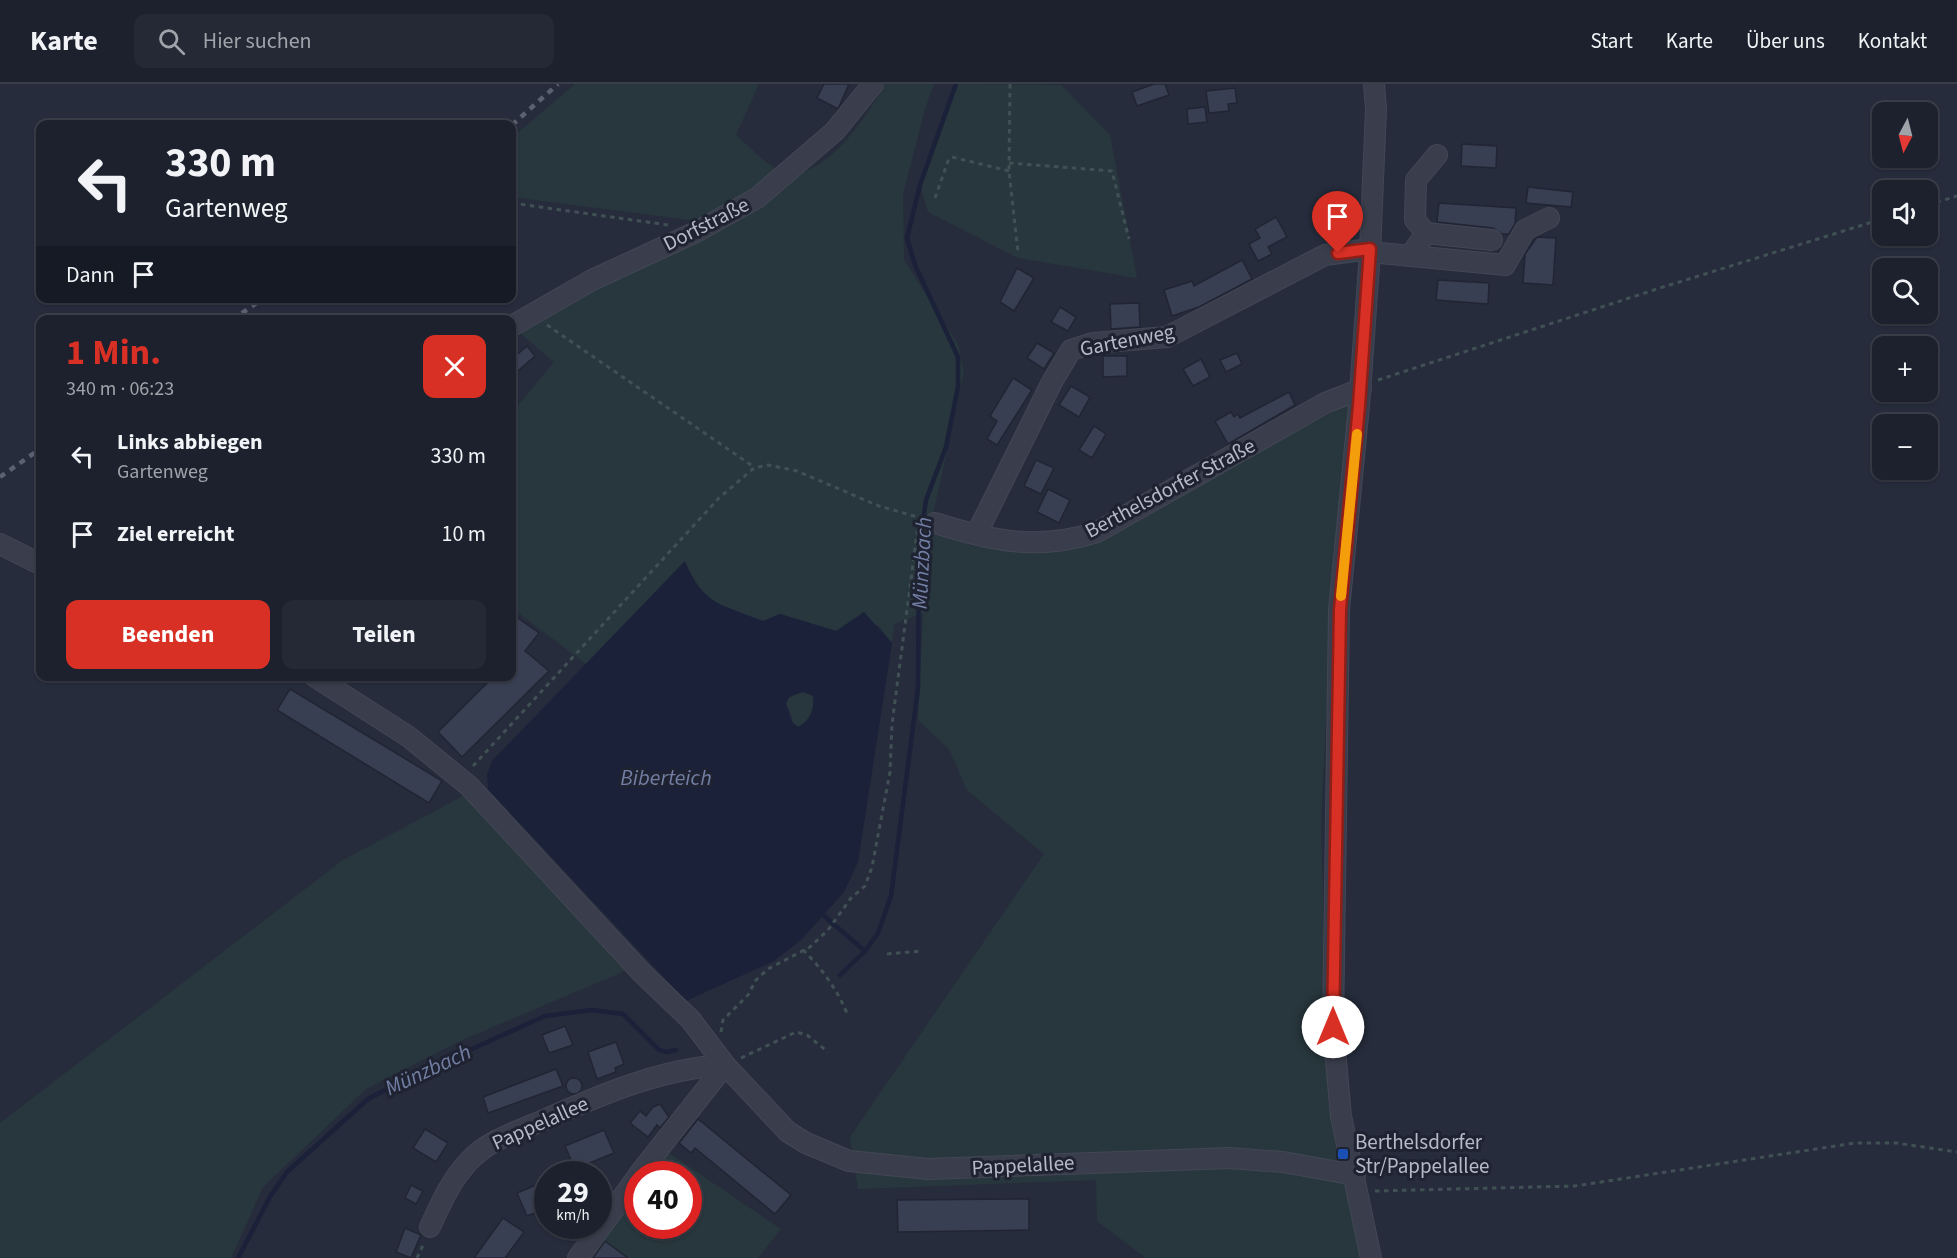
<!DOCTYPE html>
<html lang="de">
<meta charset="utf-8">
<style>
:root{--surface:#1c212d;--page:#252935;--text:#f1f3f6;--muted:#a0a3aa;--line:#3a3e49;--accent:#d93025}
body{margin:0;font-family:"Source Sans 3",sans-serif;background:var(--page);color:var(--text);height:100vh;display:flex;flex-direction:column;font-size:22px;white-space:nowrap}
*{box-sizing:border-box;margin:0}
p{font-size:20px;color:var(--muted)}
.icon{flex:none;width:33px;height:33px;fill:none;stroke:currentColor;stroke-width:2;stroke-linecap:round;stroke-linejoin:round}
.map{position:relative;flex:1;overflow:hidden}
.details{position:absolute;left:36px;top:231px;width:480px;height:366px;display:flex;flex-direction:column;background:var(--surface);border-radius:12px;box-shadow:0 2px 4px #0004,0 0 0 2px var(--line)}
.details>*{flex:none}
.banner{position:absolute;left:36px;top:36px;width:480px;height:183px;border-radius:12px;box-shadow:0 2px 4px #0004,0 0 0 2px var(--line);background:#1c212d;color:var(--text);overflow:hidden}
.needle{width:39px;rotate:187deg}
.controls{position:absolute;left:1872px;top:18px;display:grid;gap:12px}
.controls a{display:grid;place-items:center;width:66px;height:66px;border-radius:12px;background:var(--surface);box-shadow:0 2px 4px #0004,0 0 0 2px var(--line);font-size:30px}
.speed{position:absolute;left:534px;top:1077px;display:flex;gap:12px;font-size:30px;font-weight:700;text-align:center}
.speed>*{display:grid;place-content:center;width:78px;height:78px;border-radius:50%;background:var(--surface);box-shadow:0 2px 4px #0004,0 0 0 2px var(--line);line-height:1}
.speed small{font-size:15px;font-weight:400}
.speed .limit{border:9px solid #d22;background:#fff;color:#111}
.pin{position:absolute;display:grid;place-items:center;width:51px;height:51px;color:#fff;margin:-62px -26px;border-radius:50% 50% 50% 0;rotate:-45deg;box-shadow:0 0 6px #0007}
.pin .icon{rotate:45deg}
.me{position:absolute;width:66px;margin:-33px;rotate:0deg;stroke-linejoin:round;filter:drop-shadow(0 0 4px #0008)}
.turn{display:flex;align-items:center;gap:21px;height:126px;padding:0 30px;font-size:27px}
.turn .icon{width:78px;height:78px;stroke-width:2.5}
.turn b{display:block;font-size:42px;line-height:51px}
.then{display:flex;align-items:center;height:57px;padding:0 30px;background:#0003;gap:12px;font-size:22px}
.round{display:grid;place-items:center;flex:none;width:63px;height:63px;border-radius:12px;background:var(--page)}
.overview{display:flex;align-items:center;justify-content:space-between;height:102px;padding:0 30px}
h1{font-size:36px;font-weight:700;line-height:45px;color:var(--accent)}
.action{display:flex;gap:12px;margin-top:auto;padding:12px 30px}
.action a{flex:1;height:69px;border-radius:12px;background:var(--accent);color:#fff;font-size:24px;font-weight:700;line-height:69px;text-align:center}
.action a+a{background:var(--page);color:var(--text)}
ul{padding:0;list-style:none}
li{display:flex;align-items:center;gap:18px;height:78px;padding:0 30px}
li div{flex:1}
li b{display:block;font-size:22px}
li em{font-style:normal}
header{display:flex;align-items:center;gap:36px;box-sizing:border-box;height:84px;padding:0 30px;background:var(--surface);border-bottom:2px solid var(--line)}
header strong{font-size:28px}
nav{display:flex;gap:33px;margin-inline-start:auto;font-size:21px}
.search{width:420px;height:54px;background:var(--page);display:flex;align-items:center;gap:15px;box-sizing:border-box;padding:0 21px;border-radius:12px;color:var(--muted);font-size:22px}
.map>svg:first-child{display:block}
.green{fill:#28373d}
.water{fill:#1a2139;fill-rule:evenodd}
.lines{fill:none;stroke-linecap:round;stroke-linejoin:round}
.stream{stroke:#1a2139;stroke-width:4.5}
.building{fill:#393f52;stroke:#212533;stroke-width:1.5}
.minor-casing{stroke:#434755;stroke-width:22}
.path{stroke:#415055;stroke-width:3;stroke-dasharray:4.5 4.5;stroke-linecap:butt}
.minor{stroke:#3a3e4c;stroke-width:20}
.rail{stroke:#5c6172;stroke-width:4.5;stroke-dasharray:6 6;stroke-linecap:butt}
.route-casing{stroke:#8d1f18;stroke-width:15}
.route{stroke:#d93025;stroke-width:10}
.slow{stroke:#f59e0b;stroke-width:10}
.transit-dot{fill:#1a4fb4;stroke:#1f2331;stroke-width:2}
.labels{text-anchor:middle;dominant-baseline:central;stroke-width:6;stroke-linejoin:round;paint-order:stroke}
.street-label{font-size:21px;fill:#b6b9c7;stroke:#1f2331}
.poi-label{font-size:21px;fill:#b6b9c7;stroke:#1f2331;text-anchor:start}
.water-label{font-size:22px;font-style:italic;fill:#727ea3;stroke:#1f2331}
</style>
<header>
<strong>Karte</strong>
<div class="search"><svg class="icon" aria-label="search" viewBox="0 0 24 24"><circle cx="10" cy="10" r="6"/><path d="M15 15l6 6"/></svg>Hier suchen</div>
<nav><a>Start</a><a>Karte</a><a>Über uns</a><a>Kontakt</a></nav>
</header>
<div class="map">
<svg width="1957" height="1174" viewBox="0 0 1957 1174">
<rect width="100%" height="100%" fill="#262c3c"/>
<g class="green">
<path d="M575,0H759L736,51C749,62 764,79 779,86C820,105 869,30 885,0H934L925,25L903,110L904,176L958,260L964,288L929,449L973,462L1040,468L1097,454L1351,318L1330,549L1321,738L1328,1005L1361,1174H1146L1097,1137L1096,1096L858,1105L850,1053L1044,770L967,706L949,665L918,636L923,529L894,540L892,559L878,541L836,547L780,530L763,537L711,517L695,501L684,478L586,580L512,524V329L554,278L512,242V236H505C566,197 631,165 698,137L512,113V54Z"/>
<polygon points="956,0 1061,1 1110,51 1137,194 1018,174 928,128 920,101"/>
<path d="M796,609H810C820,621 809,637 798,643L792,638C794,629 785,625 787,616Z"/>
<polygon points="465,711 625,887 462,956 366,1005 263,1103 231,1174 0,1174 0,1039 343,776"/>
<polygon points="663,1065 781,1145 758,1174 582,1174 637,1099 638,1142 688,1142 688,1090 644,1090"/>
</g>
<path class="water" d="M685,477C703,521 722,521 763,537L780,530L836,547L864,528L892,559L858,778L844,808L801,856L774,877L686,917L488,705L487,691L492,677ZM803,608L813,612C814,626 811,636 798,643L792,638L786,620L789,613Z"/>
<g class="lines">
<g class="stream">
<polyline points="824,832 865,867"/>
<polyline points="840,891 865,867 878,849 891,812 918,604 919,465 926,416 946,363 958,303 958,273 915,181 907,154 920,101 956,0"/>
<polyline points="238,1174 271,1111 287,1088 368,1015 412,992 545,932 592,926 623,930 659,966 666,968 676,966"/>
</g>
</g>
<g class="building">
<polygon points="824,0 849,0 838,25 817,14"/>
<polygon points="1154,0 1165,0 1169,11 1137,22 1132,8"/>
<polygon points="1235,4 1237,19 1228,20 1229,27 1209,29 1206,7"/>
<polygon points="1205,23 1207,38 1188,40 1187,25"/>
<polygon points="1462,60 1497,62 1496,84 1461,82"/>
<polygon points="1528,103 1573,108 1571,123 1526,119"/>
<polygon points="1439,119 1516,124 1515,140 1509,150 1502,150 1493,144 1437,138"/>
<polygon points="1276,133 1287,153 1268,163 1272,170 1258,177 1249,160 1260,154 1255,145"/>
<polygon points="1537,153 1556,154 1553,201 1523,199 1525,170"/>
<polygon points="1242,176 1252,195 1199,223 1172,232 1164,206 1192,197 1194,202"/>
<polygon points="1017,184 1034,194 1014,227 1000,218"/>
<polygon points="1438,196 1489,199 1488,220 1436,216"/>
<polygon points="1139,219 1140,243 1111,245 1110,220"/>
<polygon points="1060,223 1076,233 1068,247 1051,238"/>
<polygon points="1037,259 1054,269 1044,285 1027,274"/>
<polygon points="527,262 535,272 512,292 512,275"/>
<polygon points="1237,269 1242,280 1226,288 1220,276"/>
<polygon points="1103,272 1127,272 1127,292 1103,293"/>
<polygon points="1201,275 1210,293 1193,302 1183,285"/>
<polygon points="1013,294 1032,306 997,361 987,355 997,337 990,332"/>
<polygon points="1071,302 1090,313 1079,333 1059,321"/>
<polygon points="1289,308 1295,321 1228,360 1215,337 1231,328 1234,333 1238,330 1240,334"/>
<polygon points="1094,342 1106,350 1092,374 1079,366"/>
<polygon points="1036,376 1054,384 1041,410 1024,402"/>
<polygon points="1048,405 1070,416 1059,439 1037,428"/>
<polygon points="512,530 539,549 525,567 549,587 462,673 438,648 494,592 512,592"/>
<polygon points="290,605 442,697 429,719 277,626"/>
<polygon points="565,942 573,961 549,969 542,951"/>
<polygon points="616,958 624,980 615,984 616,988 597,995 588,968"/>
<polygon points="556,985 563,1002 488,1029 483,1013"/>
<circle cx="574" cy="1002" r="8"/>
<polygon points="660,1020 669,1033 660,1044 657,1041 648,1053 630,1039 640,1027 646,1032 653,1023"/>
<polygon points="698,1035 791,1111 775,1130 695,1064 691,1069 679,1059"/>
<polygon points="425,1045 448,1059 436,1078 413,1064"/>
<polygon points="604,1046 614,1069 575,1085 565,1062"/>
<polygon points="548,1096 548,1124 527,1132 517,1109"/>
<polygon points="411,1101 423,1107 416,1120 405,1114"/>
<polygon points="1029,1115 1029,1146 898,1148 897,1116"/>
<polygon points="503,1134 524,1148 505,1174 474,1174"/>
<polygon points="405,1144 421,1151 411,1174 396,1168"/>
<polygon points="605,1157 628,1174 593,1174"/>
</g>
<g class="lines">
<defs>
<g id="minor">
<polyline points="1426,149 1415,136 1416,96 1437,71"/>
<polyline points="1370,168 1505,181 1525,146 1549,134"/>
<polyline points="1410,172 1426,149 1492,156"/>
<polyline points="512,242 592,196 696,148 757,114 835,47 873,0"/>
<path d="M935,439C991,457 1039,467 1097,448L1325,319L1361,305"/>
<polyline points="977,449 1052,298 1071,266 1093,259 1167,253 1325,171 1370,165"/>
<polyline points="0,460 40,480"/>
<polyline points="314,592 409,653 469,702 642,889 691,936 725,981 788,1048 806,1059 849,1077 928,1085 1229,1074 1283,1078 1355,1091"/>
<polyline points="639,1090 725,981"/>
<path d="M430,1143C441,1119 451,1096 469,1077C488,1057 513,1049 537,1039C595,1013 661,984 725,981"/>
<polyline points="578,1174 638,1092"/>
<polyline points="1371,1174 1341,1032 1333,943 1339,526 1359,322 1370,168 1376,25 1374,0"/>
</g>
</defs>
<use href="#minor" class="minor-casing"/>
<g class="path">
<polyline points="1010,0 1009,87 1018,168"/>
<polyline points="1009,79 1112,87 1129,155"/>
<polyline points="935,114 948,77 952,73 1009,87"/>
<polyline points="512,119 668,141"/>
<polyline points="1928,121 1957,112"/>
<polyline points="547,241 754,383"/>
<polyline points="1378,296 1660,204 1882,135"/>
<polyline points="473,682 718,415 754,384 768,381 797,387 879,422 921,434"/>
<path d="M803,866C821,883 839,908 848,932"/>
<polyline points="887,870 922,867"/>
<polyline points="721,948 723,936 748,911 756,896 768,885 810,863 828,846 851,814 865,802 872,783 890,688 892,640 918,442"/>
<polyline points="741,974 796,948 807,951 828,968"/>
<polyline points="1375,1107 1575,1102 1855,1059 1896,1059 1957,1068"/>
<polyline points="417,1174 424,1159"/>
</g>
<use href="#minor" class="minor"/>
<g class="rail">
<polyline points="512,41 558,0"/>
<polyline points="232,236 264,214"/>
<polyline points="0,393 40,365"/>
</g>
</g>
<g class="lines">
<defs>
<polyline id="route" points="1333,943 1340,526 1359,322 1370,165 1338,169"/>
</defs>
<use href="#route" class="route-casing"/>
<use href="#route" class="route"/>
<polyline class="slow" points="1341,512 1357,350"/>
</g>
<rect class="transit-dot" x="1337" y="1064" width="12" height="12" rx="3"/>
<g class="labels">
<g class="street-label">
<text transform="translate(706 140) rotate(-27)">Dorfstraße</text>
<text transform="translate(1127 256) rotate(-11)">Gartenweg</text>
<text transform="translate(1170 404) rotate(-28)">Berthelsdorfer Straße</text>
<text transform="translate(540 1039) rotate(-24)">Pappelallee</text>
<text transform="translate(1023 1081) rotate(-3)">Pappelallee</text>
</g>
<g class="poi-label">
<text x="1355" y="1058">Berthelsdorfer<tspan x="1355" dy="24">Str/Pappelallee</tspan></text>
</g>
<g class="water-label">
<text transform="translate(922 479) rotate(-87)">Münzbach</text>
<text x="666" y="694">Biberteich</text>
<text transform="translate(428 986) rotate(-25)">Münzbach</text>
</g>
</g>
</svg>
<div class="controls">
<a><svg class="needle" viewBox="-14 -14 28 28"><path d="M0-13l5 13h-10z" fill="#e53935"/><path d="M0 13l5-13h-10z" fill="#a0a3aa"/></svg></a>
<a><svg class="icon" aria-label="sound" viewBox="0 0 24 24"><path d="M4 9h4l5-4v14l-5-4H4zM17 9q2 3 0 6"/></svg></a>
<a><svg class="icon" aria-label="search" viewBox="0 0 24 24"><circle cx="10" cy="10" r="6"/><path d="M15 15l6 6"/></svg></a>
<a>+</a>
<a>−</a>
</div>
<div class="speed"><div>29<small>km/h</small></div><div class="limit">40</div></div>
<div class="pin" style="left:1338px;top:169px;background:#d93025"><svg class="icon" aria-label="arrive" viewBox="0 0 24 24"><path d="M6 21V4h12l-3 4 3 4H6"/></svg></div>
<svg class="me" style="left:1333px;top:943px" viewBox="-20 -20 40 40"><circle r="19" fill="#fff"/><path d="M0-13L10 11 0 6-10 11z" fill="#d93025"/></svg>
<div class="banner">
<div class="turn"><svg class="icon" aria-label="left" viewBox="0 0 24 24"><path d="M17 20v-9H6M10 6l-5 5 5 5"/></svg><div><b>330 m</b>Gartenweg</div></div>
<div class="then">Dann<svg class="icon" aria-label="arrive" viewBox="0 0 24 24"><path d="M6 21V4h12l-3 4 3 4H6"/></svg></div>
</div>
<section class="details">
<div class="overview"><div><h1>1 Min.</h1><p>340 m · 06:23</p></div><a class="round" style="background:#d93025;color:#fff"><svg class="icon" aria-label="close" viewBox="0 0 24 24"><path d="M6 6l12 12M18 6L6 18"/></svg></a></div>
<ul>
<li><svg class="icon" aria-label="left" viewBox="0 0 24 24"><path d="M17 20v-9H6M10 6l-5 5 5 5"/></svg><div><b>Links abbiegen</b><p>Gartenweg</p></div><em>330 m</em></li>
<li><svg class="icon" aria-label="arrive" viewBox="0 0 24 24"><path d="M6 21V4h12l-3 4 3 4H6"/></svg><div><b>Ziel erreicht</b></div><em>10 m</em></li>
</ul>
<div class="action"><a>Beenden</a><a>Teilen</a></div>
</section>
</div>
